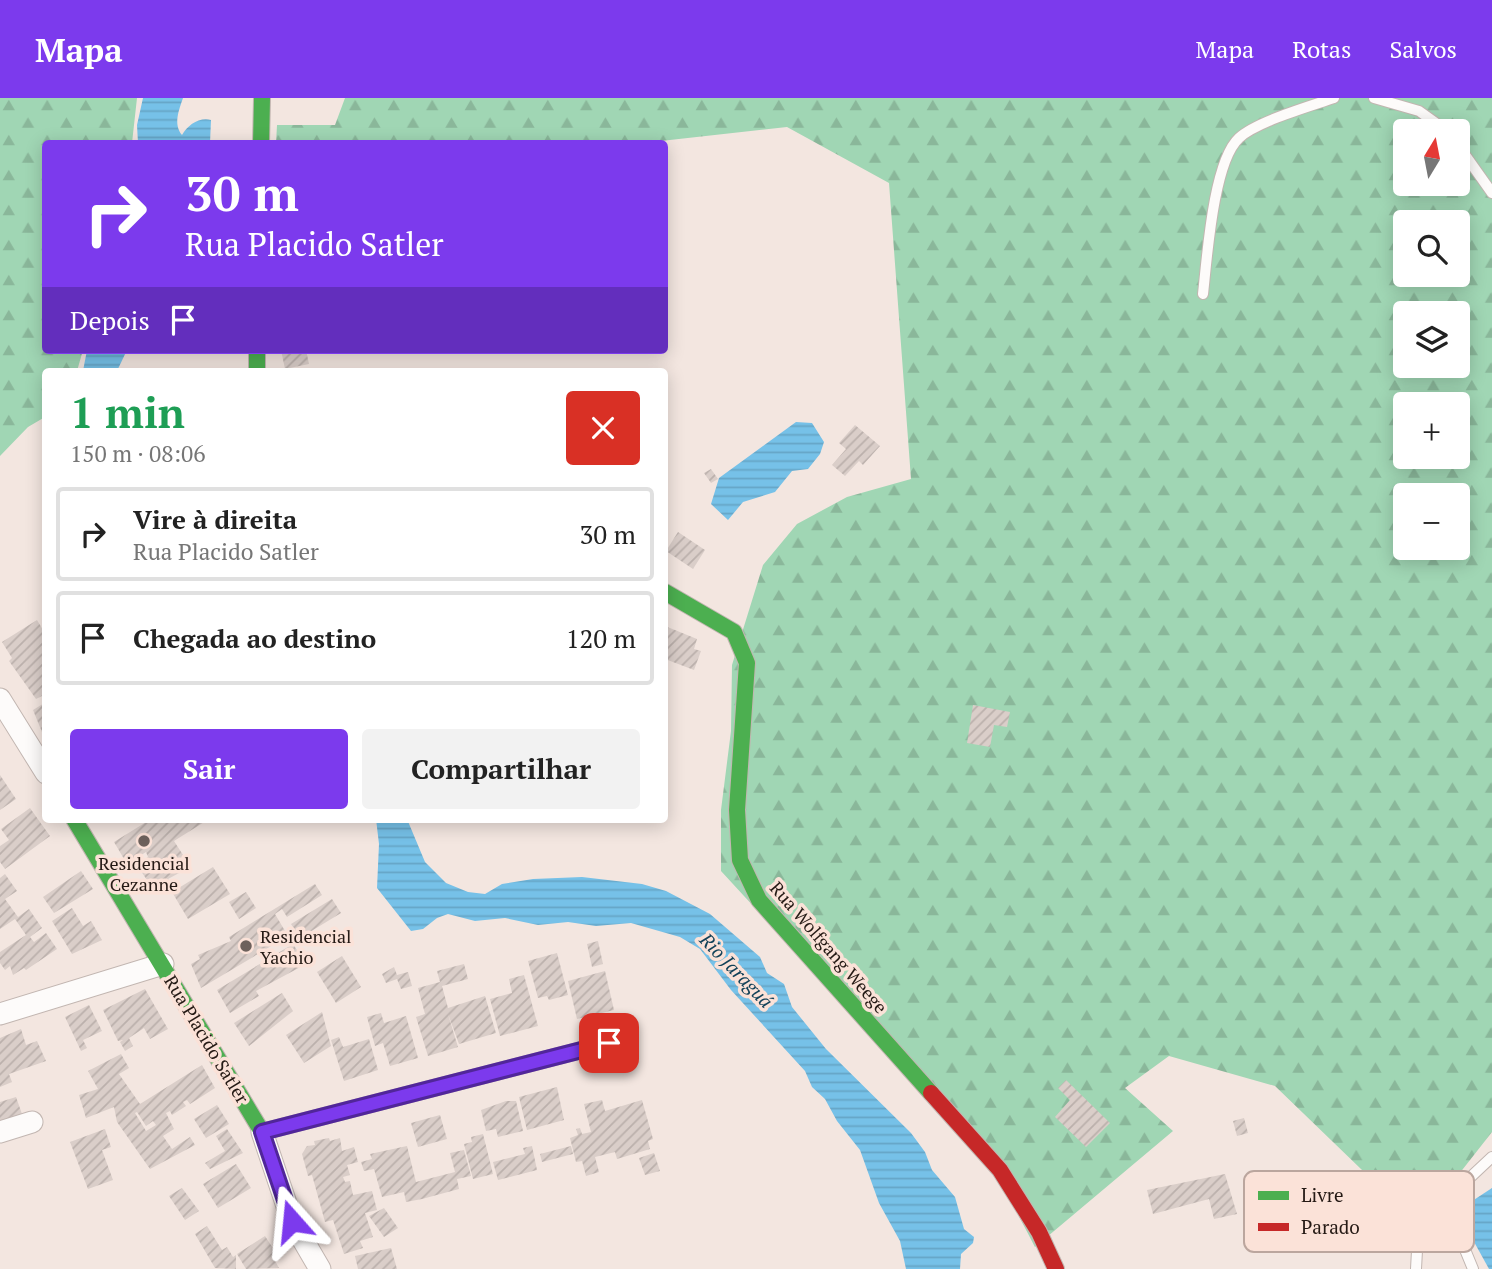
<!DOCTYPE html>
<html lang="pt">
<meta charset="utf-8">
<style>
:root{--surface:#fff;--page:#f2f2f2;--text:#222;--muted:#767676;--line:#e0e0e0;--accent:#7c3aed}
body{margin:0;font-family:"PT Serif",serif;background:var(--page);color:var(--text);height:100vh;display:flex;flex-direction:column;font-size:26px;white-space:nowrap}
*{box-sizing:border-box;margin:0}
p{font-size:23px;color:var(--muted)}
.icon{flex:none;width:38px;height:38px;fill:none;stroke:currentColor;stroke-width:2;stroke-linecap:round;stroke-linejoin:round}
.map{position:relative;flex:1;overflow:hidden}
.drawer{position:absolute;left:42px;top:270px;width:626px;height:455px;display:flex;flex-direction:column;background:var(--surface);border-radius:7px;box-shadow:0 4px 18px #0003}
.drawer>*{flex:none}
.banner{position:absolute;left:42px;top:42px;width:626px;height:214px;border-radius:7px;box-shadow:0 4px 18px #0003;background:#7c3aed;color:#fff;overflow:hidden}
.needle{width:46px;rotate:10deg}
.fabs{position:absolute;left:1393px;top:21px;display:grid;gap:14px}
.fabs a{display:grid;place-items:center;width:77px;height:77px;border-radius:7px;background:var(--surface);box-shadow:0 4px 18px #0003;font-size:35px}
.pin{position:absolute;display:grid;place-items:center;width:60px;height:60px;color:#fff;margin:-30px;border-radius:14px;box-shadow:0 4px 10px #0006}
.me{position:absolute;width:77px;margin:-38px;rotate:342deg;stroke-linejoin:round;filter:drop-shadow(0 0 5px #0008)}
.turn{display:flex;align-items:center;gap:24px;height:147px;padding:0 28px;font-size:32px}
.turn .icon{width:91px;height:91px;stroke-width:2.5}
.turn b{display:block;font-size:49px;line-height:60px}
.then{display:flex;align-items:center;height:66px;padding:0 28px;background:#0003;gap:14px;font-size:26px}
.round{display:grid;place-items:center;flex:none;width:74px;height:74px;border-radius:7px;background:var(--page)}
.headline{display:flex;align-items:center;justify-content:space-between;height:119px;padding:0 28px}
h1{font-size:42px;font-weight:800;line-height:52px;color:#1e9e55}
.primary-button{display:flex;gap:14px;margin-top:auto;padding:14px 28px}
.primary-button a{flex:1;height:80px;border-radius:7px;background:var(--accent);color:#fff;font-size:28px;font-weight:800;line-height:80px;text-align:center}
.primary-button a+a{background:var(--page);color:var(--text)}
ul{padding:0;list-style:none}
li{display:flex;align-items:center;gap:21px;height:94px;margin:0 14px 10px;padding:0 14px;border:4px solid var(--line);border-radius:7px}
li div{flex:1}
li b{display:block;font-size:26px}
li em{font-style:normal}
header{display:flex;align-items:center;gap:42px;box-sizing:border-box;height:98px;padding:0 35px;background:var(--accent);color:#fff}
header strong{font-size:33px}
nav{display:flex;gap:38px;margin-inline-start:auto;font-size:24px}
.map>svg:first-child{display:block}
.forest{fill:url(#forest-firs);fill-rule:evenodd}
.water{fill:url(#water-rules)}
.building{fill:url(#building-hatch);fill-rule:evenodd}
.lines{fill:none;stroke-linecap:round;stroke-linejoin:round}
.lane-casing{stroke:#c2b6b1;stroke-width:12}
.street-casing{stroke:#c2b6b1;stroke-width:23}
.fast-casing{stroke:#c2b6b1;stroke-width:18}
.jam-casing{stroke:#c2b6b1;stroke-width:18}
.lane{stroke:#fdfbfa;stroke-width:10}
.street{stroke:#fdfbfa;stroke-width:21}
.fast{stroke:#4caf50;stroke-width:16}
.jam{stroke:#c62828;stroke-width:16}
.route-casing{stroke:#51269a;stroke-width:18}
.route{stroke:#7c3aed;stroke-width:12}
.poi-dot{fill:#6d615c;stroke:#fbe2d8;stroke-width:2.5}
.labels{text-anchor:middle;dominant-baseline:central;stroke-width:7;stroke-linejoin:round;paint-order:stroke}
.poi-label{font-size:18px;fill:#251a15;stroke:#fbe2d8}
.street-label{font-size:18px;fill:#251a15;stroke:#fbe2d8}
.water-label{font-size:19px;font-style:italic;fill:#134259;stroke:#fbe2d8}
.key{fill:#fbe2d8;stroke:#bba69e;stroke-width:2}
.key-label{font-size:19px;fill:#251a15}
</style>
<header>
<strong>Mapa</strong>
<nav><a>Mapa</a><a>Rotas</a><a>Salvos</a></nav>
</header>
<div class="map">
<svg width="1492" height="1171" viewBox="0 0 1492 1171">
<defs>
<pattern id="forest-firs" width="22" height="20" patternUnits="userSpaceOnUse" patternTransform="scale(1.75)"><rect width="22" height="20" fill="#a0d6b4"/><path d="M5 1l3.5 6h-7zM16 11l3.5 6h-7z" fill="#8ab79a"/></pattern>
<pattern id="water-rules" width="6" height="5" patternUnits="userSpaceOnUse" patternTransform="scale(1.75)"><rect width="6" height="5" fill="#76c1e8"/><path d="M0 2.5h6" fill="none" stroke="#66a5c6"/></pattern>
<pattern id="building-hatch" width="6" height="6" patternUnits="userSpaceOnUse" patternTransform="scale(1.75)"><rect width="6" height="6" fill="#dacec9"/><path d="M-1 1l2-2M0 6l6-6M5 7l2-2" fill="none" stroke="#bbb0ac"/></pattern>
</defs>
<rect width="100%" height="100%" fill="#f3e6e0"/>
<g class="forest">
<polygon points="0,0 137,0 132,45 46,46 46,252 83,252 77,273 46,273 45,319 28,329 0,358"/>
<path d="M345,0H1492V1034L1419,1127L1275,988L1169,958L1125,990L1173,1033L1035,1149L992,1067L721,773V712L731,633L732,567L763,467L797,426L847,399L911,381L889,85L787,29L634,46H276L277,27H335ZM1405,33H1458V86H1405ZM1405,124H1458V177H1405ZM1405,215H1458V268H1405ZM1405,306H1458V359H1405ZM1405,397H1458V450H1405Z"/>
</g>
<g class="water">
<path d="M143,0H183C179,12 173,26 182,37C188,27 199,19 211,22L210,45H138L137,27Z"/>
<polygon points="87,252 127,252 117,273 83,273"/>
<polygon points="796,324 812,325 824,344 820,356 808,371 792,373 775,394 743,404 728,422 711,406 719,380"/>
<polygon points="376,721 407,721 425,764 446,785 468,794 485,796 502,786 533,781 582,779 642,786 666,793 710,816 760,859 767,875 784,886 792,909 826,951 911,1035 925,1054 932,1072 955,1099 964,1131 974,1139 973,1145 961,1156 960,1171 906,1171 900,1143 879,1105 860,1052 837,1023 825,1001 812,989 805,973 731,892 700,851 680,839 631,825 596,828 568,824 538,827 505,820 475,823 448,816 437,820 423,831 411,833 377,790 379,746"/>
<polygon points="1492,1090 1492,1171 1489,1171 1457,1113"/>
</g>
<g class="building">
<polygon points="281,252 306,252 309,266 285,271"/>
<polygon points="855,327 880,348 863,367 859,363 845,378 832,367 846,351 839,345"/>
<polygon points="711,371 718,381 711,385 704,375"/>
<polygon points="678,434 705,452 693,471 666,453"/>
<polygon points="37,522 46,537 46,596 36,601 9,563 12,560 2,544"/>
<polygon points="665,528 697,541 694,551 701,553 694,572 665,561"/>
<polygon points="46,604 46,644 33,612"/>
<polygon points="973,607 1010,614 1007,629 994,627 990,649 967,645"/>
<polygon points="0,677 16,701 0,712"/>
<polygon points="30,710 50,738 5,771 0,764 0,748 9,742 1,731"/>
<polygon points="151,721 209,721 174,743 185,760 174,767 179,775 168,781 171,785 156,795 136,766 148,759 146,754 127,766 114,744"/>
<polygon points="213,769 230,796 188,821 172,794"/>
<polygon points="81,773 93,791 54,815 43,799"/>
<polygon points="5,776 17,793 5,801 18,819 29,811 42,830 30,839 34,844 46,835 57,851 26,872 24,870 13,877 10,868 5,872 0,865 0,854 26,837 15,821 0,831 0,780"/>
<polygon points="315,786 322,797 287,819 282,811 275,816 288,838 201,890 191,866 200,861 198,857 231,843 229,839"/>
<polygon points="246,794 256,810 239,821 229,804"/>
<polygon points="332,801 341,815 300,840 291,826"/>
<polygon points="72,810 83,828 91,823 102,842 72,856 52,823"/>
<polygon points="598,843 603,866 592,869 587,846"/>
<polygon points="293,846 306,866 256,893 259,898 230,915 217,892"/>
<polygon points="557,855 568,897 549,902 547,898 538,900 528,863"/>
<polygon points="342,858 361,889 336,905 317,874"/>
<polygon points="464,866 468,881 442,888 448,910 485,898 496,935 459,946 448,916 458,949 428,958 416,919 425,916 418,890 440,884 437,873"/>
<polygon points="394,869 397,877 408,874 412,888 401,891 397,881 386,885 382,876"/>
<polygon points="605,873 614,912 577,921 568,883"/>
<polygon points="524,877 538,928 500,938 490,901 512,895 509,881"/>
<polygon points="145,891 168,931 150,941 144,930 129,940 133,948 125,953 120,944 123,942 118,943 103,912"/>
<polygon points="282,895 293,913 249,948 234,925"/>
<polygon points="89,907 102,933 83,942 87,950 81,953 65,919"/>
<polygon points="322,914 331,948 304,965 286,937"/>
<polygon points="381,915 384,925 406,918 418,960 390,968 383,945 375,948 367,919"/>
<polygon points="21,931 26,947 37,943 46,963 9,976 12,984 0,989 0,940"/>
<polygon points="339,939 343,949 369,941 378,972 344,983 331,942"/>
<path d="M121,956L129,970L119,976L140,1006L202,967L215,990L190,1006L187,1002L183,1004L186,1008L172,1017L170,1013L166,1015L174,1031L163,1038L172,1051L190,1039L195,1047L150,1071L117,1024L114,1009L86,1020L79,997L98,991L88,973ZM137,1014L146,1028L153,1023L156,1027L146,1033L135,1015Z"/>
<polygon points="1066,982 1110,1025 1086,1049 1055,1019 1070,1002 1058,990"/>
<polygon points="557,989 564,1022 527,1032 519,999"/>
<polygon points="16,999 22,1016 0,1023 0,1004"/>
<polygon points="602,1002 605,1013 642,1002 653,1041 648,1043 650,1051 617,1061 615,1054 595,1059 599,1074 586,1078 582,1063 576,1064 570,1040 578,1037 576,1031 580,1030 582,1036 591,1034 584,1006"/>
<polygon points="506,1003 516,1003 523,1033 498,1039 496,1031 486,1033 481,1012"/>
<polygon points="217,1007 229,1026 206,1040 194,1021"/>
<polygon points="440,1017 447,1041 418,1049 411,1025"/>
<polygon points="1244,1020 1248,1035 1237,1038 1233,1023"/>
<polygon points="105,1031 111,1049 102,1052 113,1082 88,1091 70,1044"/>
<polygon points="227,1031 243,1055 210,1071 205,1065 225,1053 216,1038"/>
<polygon points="483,1036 493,1076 473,1081 464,1046 472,1044 471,1039"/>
<polygon points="329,1040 330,1043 340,1040 342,1053 354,1049 358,1064 347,1067 350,1077 343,1079 345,1084 350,1083 353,1097 372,1093 377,1112 365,1115 373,1139 360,1143 363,1150 344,1156 333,1122 325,1124 312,1077 308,1078 302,1056 307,1048 315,1047 314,1043"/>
<polygon points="407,1048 416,1084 455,1074 450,1055 464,1052 471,1078 457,1081 459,1091 422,1101 406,1104 404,1094 382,1099 374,1071 364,1073 361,1064 372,1061 370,1056"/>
<polygon points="532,1048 537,1072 498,1082 493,1064 525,1056 523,1050"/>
<polygon points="571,1048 573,1056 542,1064 540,1056"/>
<polygon points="654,1055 660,1073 645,1077 639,1060"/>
<polygon points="236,1066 251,1090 218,1110 203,1086"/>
<polygon points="1225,1076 1237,1116 1214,1121 1209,1101 1153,1116 1147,1092"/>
<polygon points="182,1090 199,1113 185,1122 169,1098"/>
<polygon points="384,1110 398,1130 384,1139 369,1118"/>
<polygon points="207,1128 222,1152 227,1149 233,1159 236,1157 236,1171 215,1170 195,1136"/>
<polygon points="265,1138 278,1158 274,1161 279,1170 246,1171 237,1156"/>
<polygon points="391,1150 397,1171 358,1171 355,1158"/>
</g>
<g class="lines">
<defs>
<g id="lane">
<polyline points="1374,0 1419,13 1447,33"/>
<polyline points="1458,47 1492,95"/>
<path d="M1203,196C1207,161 1213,64 1239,40C1256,24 1310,8 1334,0"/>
<polyline points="1416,1171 1418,1134 1445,1103"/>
<polyline points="1473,1171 1445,1103 1492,1059"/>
</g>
<g id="street">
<polyline points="0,601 46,675"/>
<polyline points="0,916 163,866"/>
<polyline points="0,1034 32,1024"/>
<polyline points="262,1034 292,1123 320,1171"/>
</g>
<g id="fast">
<polyline points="261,46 262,0"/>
<polyline points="257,252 257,273"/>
<polyline points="665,494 734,534 747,565 737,712 740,762 759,802 931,995"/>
<polyline points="74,721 262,1034 609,945"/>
</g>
<polyline id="jam" points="931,995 1000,1072 1039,1134 1056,1171"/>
</defs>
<use href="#lane" class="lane-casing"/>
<use href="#street" class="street-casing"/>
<use href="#fast" class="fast-casing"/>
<use href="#jam" class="jam-casing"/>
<use href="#lane" class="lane"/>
<use href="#street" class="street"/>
<use href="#fast" class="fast"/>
<use href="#jam" class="jam"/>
</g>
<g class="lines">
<defs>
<polyline id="route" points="292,1123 262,1034 609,945"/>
</defs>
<use href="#route" class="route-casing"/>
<use href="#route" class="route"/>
</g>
<g class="poi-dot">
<circle cx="144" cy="743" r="7"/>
<circle cx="246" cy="848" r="7"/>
</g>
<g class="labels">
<g class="poi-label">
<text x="144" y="765">Residencial<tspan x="144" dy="21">Cezanne</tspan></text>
<text x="260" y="838" text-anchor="start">Residencial<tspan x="260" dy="21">Yachio</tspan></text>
</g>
<g class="street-label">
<text transform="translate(829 849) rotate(49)">Rua Wolfgang Weege</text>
<text transform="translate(207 941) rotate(59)">Rua Placido Satler</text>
</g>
<g class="water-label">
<text transform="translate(737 872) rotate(46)">Rio Jaraguá</text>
</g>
</g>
<rect x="1244" y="1073" width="230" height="81" rx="10" class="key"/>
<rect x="1258" y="1093" width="31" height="9" fill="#4caf50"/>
<rect x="1258" y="1125" width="31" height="8" fill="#c62828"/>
<g class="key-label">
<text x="1301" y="1104">Livre</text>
<text x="1301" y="1136">Parado</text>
</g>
</svg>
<div class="fabs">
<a><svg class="needle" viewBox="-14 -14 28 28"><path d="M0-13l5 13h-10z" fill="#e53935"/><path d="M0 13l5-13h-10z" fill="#767676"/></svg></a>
<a><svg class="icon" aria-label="search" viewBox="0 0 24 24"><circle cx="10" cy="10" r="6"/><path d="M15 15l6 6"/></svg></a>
<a><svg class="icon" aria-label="layers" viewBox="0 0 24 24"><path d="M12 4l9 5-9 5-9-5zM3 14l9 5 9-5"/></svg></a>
<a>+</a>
<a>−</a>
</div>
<div class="pin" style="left:609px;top:945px;background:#d93025"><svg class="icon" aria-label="arrive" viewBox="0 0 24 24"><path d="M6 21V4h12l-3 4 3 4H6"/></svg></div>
<svg class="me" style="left:292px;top:1123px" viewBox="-20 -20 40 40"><path d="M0-17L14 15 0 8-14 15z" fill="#7c3aed" stroke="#fff" stroke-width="4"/></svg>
<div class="banner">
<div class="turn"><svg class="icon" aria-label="right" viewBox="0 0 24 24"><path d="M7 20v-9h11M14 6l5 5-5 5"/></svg><div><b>30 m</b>Rua Placido Satler</div></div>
<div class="then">Depois<svg class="icon" aria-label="arrive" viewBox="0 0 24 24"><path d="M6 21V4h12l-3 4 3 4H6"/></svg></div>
</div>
<section class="drawer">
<div class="headline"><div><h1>1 min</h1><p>150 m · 08:06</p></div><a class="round" style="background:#d93025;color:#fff"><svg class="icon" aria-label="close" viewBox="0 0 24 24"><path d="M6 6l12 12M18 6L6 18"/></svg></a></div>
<ul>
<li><svg class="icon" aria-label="right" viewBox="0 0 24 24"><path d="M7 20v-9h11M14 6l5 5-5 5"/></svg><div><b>Vire à direita</b><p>Rua Placido Satler</p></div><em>30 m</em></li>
<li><svg class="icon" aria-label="arrive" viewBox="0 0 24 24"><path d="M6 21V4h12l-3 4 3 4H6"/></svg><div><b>Chegada ao destino</b></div><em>120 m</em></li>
</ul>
<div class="primary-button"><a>Sair</a><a>Compartilhar</a></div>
</section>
</div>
